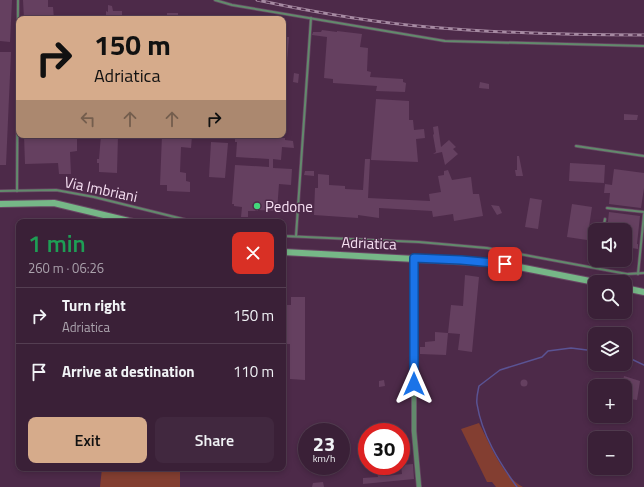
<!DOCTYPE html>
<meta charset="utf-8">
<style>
:root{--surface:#3a2037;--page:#41283f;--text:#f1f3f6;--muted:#aba3ad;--line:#543e52;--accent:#d6ab8b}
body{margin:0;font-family:"Titillium Web",sans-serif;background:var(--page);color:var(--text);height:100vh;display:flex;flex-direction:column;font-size:15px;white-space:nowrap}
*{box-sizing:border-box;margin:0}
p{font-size:13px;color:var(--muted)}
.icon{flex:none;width:22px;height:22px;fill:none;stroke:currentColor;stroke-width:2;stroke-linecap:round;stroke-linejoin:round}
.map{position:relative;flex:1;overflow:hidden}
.sheet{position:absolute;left:16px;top:219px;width:270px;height:252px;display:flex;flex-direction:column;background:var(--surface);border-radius:8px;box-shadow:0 2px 6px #0003,0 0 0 1px var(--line)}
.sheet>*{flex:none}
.hud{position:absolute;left:16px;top:16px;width:270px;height:122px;border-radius:8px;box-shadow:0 2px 6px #0003,0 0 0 1px var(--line);background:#d6ab8b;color:#111;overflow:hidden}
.tools{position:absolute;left:588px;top:223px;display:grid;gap:8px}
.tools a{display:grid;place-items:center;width:44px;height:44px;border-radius:8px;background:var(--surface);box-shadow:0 2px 6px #0003,0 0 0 1px var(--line);font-size:20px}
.speed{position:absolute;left:298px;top:423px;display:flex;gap:8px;font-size:20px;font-weight:700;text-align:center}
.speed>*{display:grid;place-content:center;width:52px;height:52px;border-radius:50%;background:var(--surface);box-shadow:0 2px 6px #0003,0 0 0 1px var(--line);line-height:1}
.speed small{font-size:10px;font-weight:400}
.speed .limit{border:6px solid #d22;background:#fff;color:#111}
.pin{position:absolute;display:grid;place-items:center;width:34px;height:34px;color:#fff;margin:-17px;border-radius:8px;box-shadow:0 2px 6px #0006}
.me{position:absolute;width:44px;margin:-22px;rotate:0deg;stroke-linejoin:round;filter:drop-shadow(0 0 3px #0008)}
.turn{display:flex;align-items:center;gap:14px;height:84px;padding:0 12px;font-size:18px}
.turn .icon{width:52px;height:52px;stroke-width:2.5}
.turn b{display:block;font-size:28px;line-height:34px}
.lanes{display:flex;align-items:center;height:38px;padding:0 12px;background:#0003;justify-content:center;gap:20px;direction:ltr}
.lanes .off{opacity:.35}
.round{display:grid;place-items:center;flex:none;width:42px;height:42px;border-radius:8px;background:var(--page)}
.summary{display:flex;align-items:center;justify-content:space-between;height:68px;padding:0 12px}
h1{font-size:24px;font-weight:600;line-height:30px;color:#1e9e55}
.action{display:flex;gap:8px;margin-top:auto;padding:8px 12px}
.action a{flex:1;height:46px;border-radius:8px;background:var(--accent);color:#111;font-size:16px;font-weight:600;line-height:46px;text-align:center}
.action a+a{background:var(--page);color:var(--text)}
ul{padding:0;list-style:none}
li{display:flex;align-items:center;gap:12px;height:56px;padding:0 12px;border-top:1px solid var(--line)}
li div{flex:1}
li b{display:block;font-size:15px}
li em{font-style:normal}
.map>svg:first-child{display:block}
.green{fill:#833e31}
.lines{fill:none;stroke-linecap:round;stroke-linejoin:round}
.stream{stroke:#5a5394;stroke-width:1.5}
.building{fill:#654060}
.lane-casing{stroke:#684764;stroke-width:3.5}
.street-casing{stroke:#684764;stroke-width:6}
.secondary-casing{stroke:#684764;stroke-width:8}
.lane{stroke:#628a6c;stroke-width:2}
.street{stroke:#628a6c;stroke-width:4.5}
.secondary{stroke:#76b787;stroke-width:6}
.rail-casing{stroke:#a68aa2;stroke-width:3}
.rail{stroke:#4d2a49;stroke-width:1.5;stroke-dasharray:4.5;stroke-linecap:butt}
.route-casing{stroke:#114b97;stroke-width:10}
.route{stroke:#1a73e8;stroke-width:7}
.poi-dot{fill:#43d77b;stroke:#4d2a49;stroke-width:1.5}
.labels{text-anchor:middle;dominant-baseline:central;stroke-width:3;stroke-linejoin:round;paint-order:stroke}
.street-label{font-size:15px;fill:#f7e0f3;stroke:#4d2a49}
.poi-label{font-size:15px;fill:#f7e0f3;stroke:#4d2a49;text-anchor:start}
</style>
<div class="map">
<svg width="644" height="487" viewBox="0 0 644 487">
<rect width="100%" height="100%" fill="#4d2a49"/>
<g class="green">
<path d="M479,423C489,442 503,478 523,487H496L492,482H487L461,429Z"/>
<polygon points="102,468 180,468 180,487 100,487"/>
</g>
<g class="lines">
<g class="stream">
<polyline points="625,356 644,365"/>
<path d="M517,487C499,462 482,435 477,404C476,398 478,391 479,386L500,370L542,357L548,351L571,348L595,351"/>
</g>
</g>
<g class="building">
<polygon points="0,0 12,0 10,42 0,41"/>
<polygon points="23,0 48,0 48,7 53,7 54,19 24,19"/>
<polygon points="108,5 112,6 113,11 122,11 122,19 106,19 106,11 108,12"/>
<polygon points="167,13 178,13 178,19 167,18"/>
<polygon points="322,30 337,32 337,31 362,34 360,47 368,48 367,71 371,72 370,77 403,79 403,82 406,83 405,92 376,91 377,86 333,83 333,79 324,78 327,37 312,35 313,32 321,32"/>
<polygon points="283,37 289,37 286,76 283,76"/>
<polygon points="0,52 11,52 6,165 0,165"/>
<polygon points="294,73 299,74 298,83 293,82"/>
<polygon points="480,82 489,84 489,89 479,88"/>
<polygon points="376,99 409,101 409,120 413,120 414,130 424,129 425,138 416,139 418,162 371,160"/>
<polygon points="624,114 638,115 637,120 624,120"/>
<polygon points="438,126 441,147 449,140 456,147 453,149 458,154 445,165 442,152 433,154 436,152 433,135 434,134 433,127"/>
<polygon points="24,135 77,135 77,151 70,152 71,174 59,174 58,163 25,164"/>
<polygon points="101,135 118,135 117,173 99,172 99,163 97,163 97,159 99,159"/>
<polygon points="162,135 192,136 191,148 181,147 180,172 186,173 186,181 190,182 190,192 167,191 167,185 160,185"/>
<polygon points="235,135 282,135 282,138 285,138 285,140 293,141 294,148 282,147 281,160 273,159 273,168 292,169 291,185 279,184 277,211 258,210 258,211 248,211 248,217 241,217 242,207 234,206 234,204 232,204 235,165 269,167 269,159 236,157 237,142 235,142"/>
<polygon points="211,142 228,143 225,178 209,177"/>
<polygon points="517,156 519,156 523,176 516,176 515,170 517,170"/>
<polygon points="365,159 370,159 368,198 430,201 429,194 441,192 438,176 444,175 444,171 448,170 452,180 471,177 473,194 479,194 483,216 454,221 453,214 433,217 432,211 379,208 379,218 358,215 358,218 314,215 315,188 318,188 318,174 329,175 329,185 345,186 345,189 363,190"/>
<polygon points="570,163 605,165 604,183 569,181"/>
<polygon points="614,169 644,173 644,188 641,208 609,204 610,193 604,193 605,184 612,185"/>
<polygon points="305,171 314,171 314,176 304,175"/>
<polygon points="530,198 542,200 538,229 525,227"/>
<polygon points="572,204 592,207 587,240 567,237"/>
<polygon points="491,205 499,206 502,213 497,215"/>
<polygon points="609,212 640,216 637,244 638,244 638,249 625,247 625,230 607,230"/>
<polygon points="465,275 479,277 472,352 458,350 460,334 448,333 451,305 463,306"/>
<polygon points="291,297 305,297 305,380 290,379 290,344 286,344 286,305 291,305"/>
<polygon points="435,332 448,333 446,355 420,354 420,347 425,347 425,342 435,341"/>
<polygon points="624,376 640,381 637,400 631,399 630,402 625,401 625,386 622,386"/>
<circle cx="524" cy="383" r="3.5"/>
<polygon points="384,380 385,386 379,387 379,381"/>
<polygon points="401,442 405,442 406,454 401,455"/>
<polygon points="413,464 414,479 363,484 363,478 378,477 377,471 385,471 386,476 402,474 401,465"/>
<polygon points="323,482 324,487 312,487 313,483"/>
</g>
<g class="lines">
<defs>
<g id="lane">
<polyline points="215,0 232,5 445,41 644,46"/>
<polyline points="576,146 644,156"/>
<polyline points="0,191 56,190 94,197 195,222"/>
<polyline points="17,191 18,0"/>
<polyline points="607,208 644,212"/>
<polyline points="603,230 605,219"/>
<polyline points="283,236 419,242 487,248 627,274 644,273"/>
<polyline points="296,236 311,18"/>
<polyline points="600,269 600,260"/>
<polyline points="638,274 644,214"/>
</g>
<polyline id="street" points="414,258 414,431 419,487"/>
<g id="secondary">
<polyline points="0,204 54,203 133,222"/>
<polyline points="283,252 491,263 519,267 595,282"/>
<polyline points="625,288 644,292"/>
</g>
</defs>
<use href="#lane" class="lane-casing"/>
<use href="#street" class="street-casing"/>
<use href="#secondary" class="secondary-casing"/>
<use href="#lane" class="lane"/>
<use href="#street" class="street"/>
<use href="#secondary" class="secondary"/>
<defs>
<path id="rail" d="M257,0C313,12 370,22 428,27C500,33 572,35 644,35"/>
</defs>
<use href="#rail" class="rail-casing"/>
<use href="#rail" class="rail"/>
</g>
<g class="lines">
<defs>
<polyline id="route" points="414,384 414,258 461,260 505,264"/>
</defs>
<use href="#route" class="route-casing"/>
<use href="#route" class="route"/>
</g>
<circle class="poi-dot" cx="257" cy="206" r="4"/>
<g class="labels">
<g class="street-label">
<text transform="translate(101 189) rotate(12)">Via Imbriani</text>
<text transform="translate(369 243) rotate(2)">Adriatica</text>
</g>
<g class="poi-label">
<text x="265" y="206">Pedone</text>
</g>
</g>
</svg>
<div class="tools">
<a><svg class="icon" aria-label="sound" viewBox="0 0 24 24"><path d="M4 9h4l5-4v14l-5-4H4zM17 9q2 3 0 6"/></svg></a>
<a><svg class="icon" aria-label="search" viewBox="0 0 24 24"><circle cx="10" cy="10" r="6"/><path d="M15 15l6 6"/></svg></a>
<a><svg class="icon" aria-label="layers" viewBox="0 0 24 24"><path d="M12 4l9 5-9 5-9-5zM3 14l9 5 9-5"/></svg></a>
<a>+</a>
<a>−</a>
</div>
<div class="speed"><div>23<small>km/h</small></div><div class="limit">30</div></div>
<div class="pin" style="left:505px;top:264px;background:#d93025"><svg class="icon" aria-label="arrive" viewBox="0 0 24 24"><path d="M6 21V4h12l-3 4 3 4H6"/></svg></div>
<svg class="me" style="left:414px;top:384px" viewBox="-20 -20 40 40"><path d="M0-17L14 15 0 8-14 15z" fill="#1a73e8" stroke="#fff" stroke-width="4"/></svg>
<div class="hud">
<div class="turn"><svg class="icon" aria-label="right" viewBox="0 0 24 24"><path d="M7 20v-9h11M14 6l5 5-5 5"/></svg><div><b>150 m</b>Adriatica</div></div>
<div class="lanes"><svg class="icon off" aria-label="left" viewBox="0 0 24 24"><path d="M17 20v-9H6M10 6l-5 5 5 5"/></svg><svg class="icon off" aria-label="ahead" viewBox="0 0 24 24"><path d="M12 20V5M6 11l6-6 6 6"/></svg><svg class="icon off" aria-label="ahead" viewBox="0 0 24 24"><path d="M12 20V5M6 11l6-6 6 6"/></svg><svg class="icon" aria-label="right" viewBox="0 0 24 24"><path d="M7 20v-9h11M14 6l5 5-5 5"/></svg></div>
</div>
<section class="sheet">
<div class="summary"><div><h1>1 min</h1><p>260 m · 06:26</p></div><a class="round" style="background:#d93025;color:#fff"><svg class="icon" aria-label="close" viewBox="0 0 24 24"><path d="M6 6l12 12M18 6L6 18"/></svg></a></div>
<ul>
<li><svg class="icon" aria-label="right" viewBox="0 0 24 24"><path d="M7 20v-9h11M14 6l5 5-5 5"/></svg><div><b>Turn right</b><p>Adriatica</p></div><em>150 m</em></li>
<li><svg class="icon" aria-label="arrive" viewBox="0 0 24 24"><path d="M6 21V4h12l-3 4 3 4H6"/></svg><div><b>Arrive at destination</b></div><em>110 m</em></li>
</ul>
<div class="action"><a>Exit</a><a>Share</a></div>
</section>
</div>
